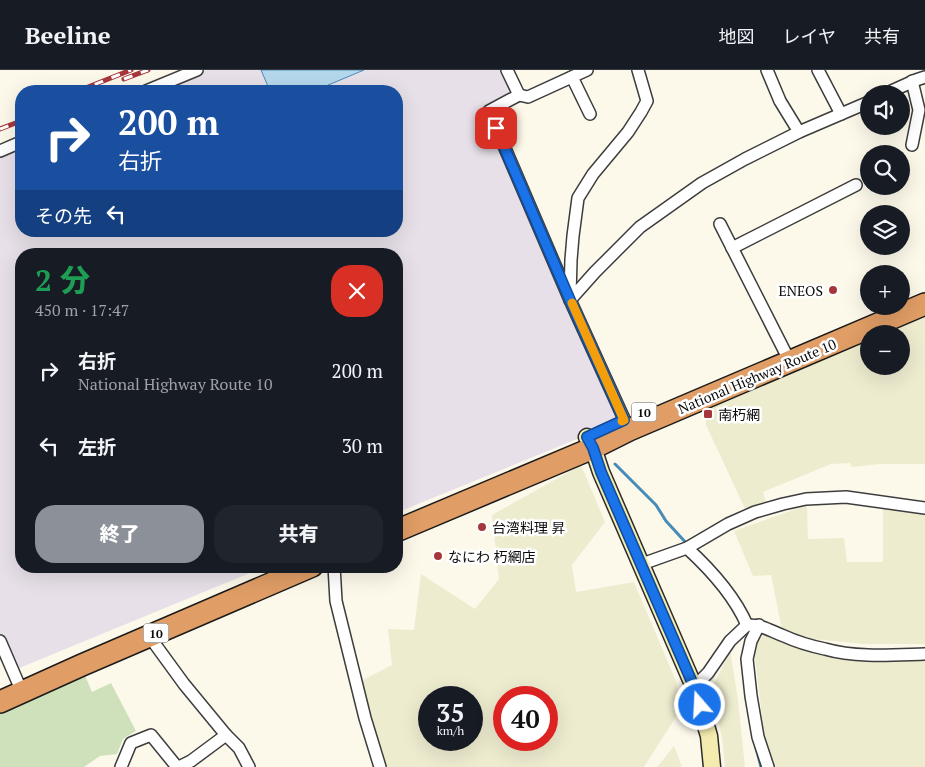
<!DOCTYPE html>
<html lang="ja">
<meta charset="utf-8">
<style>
:root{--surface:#171b24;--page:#20242c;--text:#f1f3f6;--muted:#9ea1a6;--line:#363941;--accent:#8c9099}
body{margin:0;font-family:"PT Serif","Noto Sans JP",serif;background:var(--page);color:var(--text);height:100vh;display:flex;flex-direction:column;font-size:19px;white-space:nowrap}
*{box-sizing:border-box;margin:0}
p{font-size:16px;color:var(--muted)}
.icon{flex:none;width:28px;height:28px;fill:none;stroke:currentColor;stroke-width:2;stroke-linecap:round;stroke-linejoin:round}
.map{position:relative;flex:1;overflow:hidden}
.sheet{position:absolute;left:15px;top:178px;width:388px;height:325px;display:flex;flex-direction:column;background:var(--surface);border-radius:20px;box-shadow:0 5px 20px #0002}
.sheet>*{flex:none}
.guide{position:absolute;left:15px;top:15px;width:388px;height:152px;border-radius:20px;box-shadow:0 5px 20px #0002;background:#1a4fa0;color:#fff;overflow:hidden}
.tools{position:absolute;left:860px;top:15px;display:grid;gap:10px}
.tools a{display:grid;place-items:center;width:50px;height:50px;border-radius:50%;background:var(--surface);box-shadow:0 5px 20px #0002;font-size:25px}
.speed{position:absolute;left:418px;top:616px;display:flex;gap:10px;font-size:25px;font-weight:700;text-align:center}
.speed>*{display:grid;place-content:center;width:65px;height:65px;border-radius:50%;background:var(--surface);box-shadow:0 5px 20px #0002;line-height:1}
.speed small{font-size:12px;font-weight:400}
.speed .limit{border:8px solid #d22;background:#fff;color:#111}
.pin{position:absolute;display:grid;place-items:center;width:42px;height:42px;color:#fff;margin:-21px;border-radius:10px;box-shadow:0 2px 8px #0006}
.me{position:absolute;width:55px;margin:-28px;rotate:341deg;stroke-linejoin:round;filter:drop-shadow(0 0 4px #0008)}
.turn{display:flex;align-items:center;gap:18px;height:105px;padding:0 20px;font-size:22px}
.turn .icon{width:65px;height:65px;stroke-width:2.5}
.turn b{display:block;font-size:35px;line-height:42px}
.then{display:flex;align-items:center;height:48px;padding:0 20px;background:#0003;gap:10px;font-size:19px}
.round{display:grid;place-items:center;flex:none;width:52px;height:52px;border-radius:20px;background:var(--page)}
.headline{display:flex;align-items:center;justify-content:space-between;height:85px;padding:0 20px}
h1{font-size:30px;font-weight:800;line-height:38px;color:#1e9e55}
.action{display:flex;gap:10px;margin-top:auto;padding:10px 20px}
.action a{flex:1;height:58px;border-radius:20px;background:var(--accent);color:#fff;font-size:20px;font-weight:800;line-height:58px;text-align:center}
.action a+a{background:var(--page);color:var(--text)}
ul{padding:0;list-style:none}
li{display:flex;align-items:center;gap:15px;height:75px;padding:0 20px}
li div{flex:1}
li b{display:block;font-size:19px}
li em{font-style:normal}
header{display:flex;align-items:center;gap:30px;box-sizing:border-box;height:70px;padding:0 25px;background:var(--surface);border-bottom:1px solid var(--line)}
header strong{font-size:24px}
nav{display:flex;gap:28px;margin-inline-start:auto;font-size:18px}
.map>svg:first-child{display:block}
.industrial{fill:#e7e0e8}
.farmland{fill:#eeeccf;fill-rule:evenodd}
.green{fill:#cee1ba}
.water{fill:#b6d8ed;stroke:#478cb9}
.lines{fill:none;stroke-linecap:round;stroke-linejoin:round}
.stream{stroke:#478cb9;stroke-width:3}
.street-casing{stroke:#3d3d3d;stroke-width:14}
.secondary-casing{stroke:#2c2c2c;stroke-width:19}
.highway-casing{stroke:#1b1b1b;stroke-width:24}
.street{stroke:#fff;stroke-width:11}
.secondary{stroke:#f4ecae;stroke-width:16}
.highway{stroke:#e09d65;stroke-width:21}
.rail-casing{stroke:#a7363c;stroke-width:5}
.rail{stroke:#fff;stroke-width:3;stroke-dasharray:9;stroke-linecap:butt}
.route-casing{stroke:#114b97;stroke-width:12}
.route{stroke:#1a73e8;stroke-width:9}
.slow{stroke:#f59e0b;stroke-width:9}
.poi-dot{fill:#a7363c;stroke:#fff;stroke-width:2}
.labels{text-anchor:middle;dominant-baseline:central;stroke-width:5;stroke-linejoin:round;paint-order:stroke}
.shield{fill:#fff;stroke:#545454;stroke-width:1}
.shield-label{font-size:12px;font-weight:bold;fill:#0a0a0a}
.poi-label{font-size:14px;fill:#0a0a0a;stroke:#fff;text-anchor:start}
.street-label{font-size:14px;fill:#0a0a0a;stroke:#fff}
</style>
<header>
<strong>Beeline</strong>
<nav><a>地図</a><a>レイヤ</a><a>共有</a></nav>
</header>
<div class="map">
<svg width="925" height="697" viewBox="0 0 925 697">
<rect width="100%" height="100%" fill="#fcf9eb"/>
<polygon class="industrial" points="206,0 507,0 519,25 489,41 624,350 396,443 396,184 21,184 21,496 267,496 12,601 0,571 0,84 21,75 21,161 396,161 396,21 154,21"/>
<g class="farmland">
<polygon points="925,245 925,394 880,394 852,397 850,393 831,394 763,422 767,435 747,443 706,355 706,350 704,345 704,342 719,332 869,269 869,296 901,296 901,264 881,264"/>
<path d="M581,395L605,452L572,495L576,522L634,512L676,611L681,639L644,697H387L357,613L392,595L388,559L414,560L421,504L475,539L499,509L492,445ZM429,628H471V670H429ZM504,628H546V670H504Z"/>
<polygon points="807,435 808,469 844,468 847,492 883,492 883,437 925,443 925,574 864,574 802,568 782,560 771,505 753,506 734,461"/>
<polygon points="765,564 817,584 875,590 925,590 925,697 774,697 764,663 755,588 755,575"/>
<polygon points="730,580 738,630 745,697 725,697 722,668 716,639 710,623"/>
<polygon points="674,676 682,697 657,697"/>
</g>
<polygon class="green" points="84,603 92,622 111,613 136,661 123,669 117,684 100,686 84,697 0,697 0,641"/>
<polygon class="water" points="261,0 364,0 314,21 270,21"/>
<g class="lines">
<g class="stream">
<polyline points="615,394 656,435 666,451 688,475"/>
<polyline points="754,670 761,697"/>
</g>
<defs>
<g id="street">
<polyline points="507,0 519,25 489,41 570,230 629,360"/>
<polyline points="767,0 780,31 799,62"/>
<polyline points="818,0 841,44"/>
<polyline points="572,7 590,44"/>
<polyline points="146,21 197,0"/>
<polyline points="885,24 916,10 925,7"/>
<polyline points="519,25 528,27 587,0"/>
<polyline points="912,75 919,40 912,11"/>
<polyline points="0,81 21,72"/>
<polyline points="720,154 785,282"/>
<polyline points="732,178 856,115"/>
<polyline points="570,226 571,190 573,166 578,128 593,104 628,62 641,42 647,31 638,0"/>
<polyline points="570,230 595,202 640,157 702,113 745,89 799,62 869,32"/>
<path d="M687,478C711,500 734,525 747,555"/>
<polyline points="642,494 687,478 728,454 755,442 783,434 806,429 846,427 925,438"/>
<polyline points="334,496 336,531 365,648 380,697"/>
<polyline points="759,555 751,571 747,589 751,626 758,667 768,697"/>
<polyline points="149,566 184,614 226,665 239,678 249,697"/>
<polyline points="0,571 22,622"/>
<path d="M695,619L702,609L708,603L730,571L747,555C764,555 770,561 784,566C797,572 811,576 825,579C857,588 892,585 925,584"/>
<polyline points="121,697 131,673 151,665 177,697"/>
<polyline points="179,697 191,691 226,665"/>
</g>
<polyline id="secondary" points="587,367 593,378 601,402 695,619 709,666 712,697"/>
<g id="highway">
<polyline points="396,461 593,378 629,360 925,234"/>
<polyline points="0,632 82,595 312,496"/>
</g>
</defs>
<use href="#street" class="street-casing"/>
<use href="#secondary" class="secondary-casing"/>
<use href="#highway" class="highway-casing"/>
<use href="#street" class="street"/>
<use href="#secondary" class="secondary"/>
<use href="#highway" class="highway"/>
<defs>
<g id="rail">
<polyline points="124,9 148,0"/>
<polyline points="78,21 131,0"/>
<polyline points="0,59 21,51"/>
</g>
</defs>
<use href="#rail" class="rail-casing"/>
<use href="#rail" class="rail"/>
</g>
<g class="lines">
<defs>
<polyline id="route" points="496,58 570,230 624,350 587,367 593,378 601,402 695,619 700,635"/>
</defs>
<use href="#route" class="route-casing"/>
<use href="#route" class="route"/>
<polyline class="slow" points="572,233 624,350 622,351"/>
</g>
<g class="poi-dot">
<circle cx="833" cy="220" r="5"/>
<rect x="703" y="339" width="10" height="10" rx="2.5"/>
<circle cx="482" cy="457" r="5"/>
<circle cx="438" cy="486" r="5"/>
</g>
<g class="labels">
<g class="shield">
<rect x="631.5" y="332.5" width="25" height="19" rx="4"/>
<rect x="143.5" y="553.5" width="25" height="19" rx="4"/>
</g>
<g class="shield-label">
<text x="644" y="342">10</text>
<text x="156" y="563">10</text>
</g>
<g class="poi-label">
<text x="823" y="220" text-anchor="end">ENEOS</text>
<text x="718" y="344">南朽網</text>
<text x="492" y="457">台湾料理 昇</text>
<text x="448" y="486">なにわ 朽網店</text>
</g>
<g class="street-label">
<text transform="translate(757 306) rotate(-23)">National Highway Route 10</text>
</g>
</g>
</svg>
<div class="tools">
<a><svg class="icon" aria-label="sound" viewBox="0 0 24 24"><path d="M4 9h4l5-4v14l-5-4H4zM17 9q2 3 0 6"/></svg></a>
<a><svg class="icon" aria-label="search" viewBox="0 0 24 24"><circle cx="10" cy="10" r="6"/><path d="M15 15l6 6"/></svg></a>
<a><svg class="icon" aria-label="layers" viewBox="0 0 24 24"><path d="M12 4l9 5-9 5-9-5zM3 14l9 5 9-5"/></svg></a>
<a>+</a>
<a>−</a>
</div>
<div class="speed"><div>35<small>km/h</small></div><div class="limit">40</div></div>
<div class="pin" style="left:496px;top:58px;background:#d93025"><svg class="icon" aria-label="arrive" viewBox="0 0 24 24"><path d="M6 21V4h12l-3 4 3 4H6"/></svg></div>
<svg class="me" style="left:700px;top:635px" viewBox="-20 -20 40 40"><circle r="17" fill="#1a73e8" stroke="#fff" stroke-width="3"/><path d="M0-11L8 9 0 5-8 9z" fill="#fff"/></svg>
<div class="guide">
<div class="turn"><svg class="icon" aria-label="right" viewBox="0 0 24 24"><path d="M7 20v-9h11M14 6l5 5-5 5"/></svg><div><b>200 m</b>右折</div></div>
<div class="then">その先<svg class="icon" aria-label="left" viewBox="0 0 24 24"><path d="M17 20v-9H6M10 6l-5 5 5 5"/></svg></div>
</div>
<section class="sheet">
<div class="headline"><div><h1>2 分</h1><p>450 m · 17:47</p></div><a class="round" style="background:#d93025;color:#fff"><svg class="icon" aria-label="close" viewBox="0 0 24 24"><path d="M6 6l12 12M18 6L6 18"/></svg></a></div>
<ul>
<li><svg class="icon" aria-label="right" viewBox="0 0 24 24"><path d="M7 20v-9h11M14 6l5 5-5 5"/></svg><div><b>右折</b><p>National Highway Route 10</p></div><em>200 m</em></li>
<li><svg class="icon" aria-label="left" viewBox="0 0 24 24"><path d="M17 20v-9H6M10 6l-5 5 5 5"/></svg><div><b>左折</b></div><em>30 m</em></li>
</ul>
<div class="action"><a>終了</a><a>共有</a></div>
</section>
</div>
